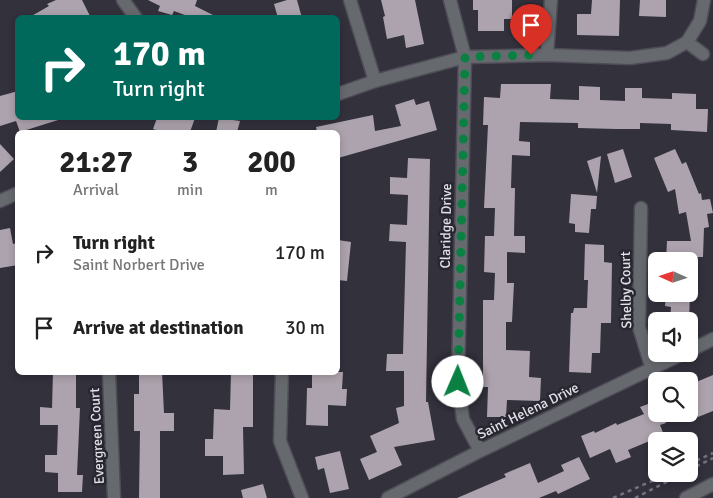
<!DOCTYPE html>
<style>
:root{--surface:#fff;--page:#f6f6f6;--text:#222;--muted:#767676}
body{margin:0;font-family:Signika,sans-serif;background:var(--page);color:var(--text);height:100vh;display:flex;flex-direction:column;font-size:19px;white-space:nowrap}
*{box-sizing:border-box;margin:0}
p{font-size:16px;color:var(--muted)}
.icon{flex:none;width:28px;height:28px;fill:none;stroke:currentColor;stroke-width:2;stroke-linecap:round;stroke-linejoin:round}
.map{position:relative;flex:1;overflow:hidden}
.panel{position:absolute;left:15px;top:130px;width:325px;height:245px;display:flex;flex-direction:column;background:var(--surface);border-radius:8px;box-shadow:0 2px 8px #0003}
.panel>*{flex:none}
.banner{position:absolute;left:15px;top:15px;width:325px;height:105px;border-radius:8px;box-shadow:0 2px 8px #0003;background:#00695c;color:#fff;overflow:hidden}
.needle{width:32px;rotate:273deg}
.buttons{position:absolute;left:648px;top:252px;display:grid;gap:10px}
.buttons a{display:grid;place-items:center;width:50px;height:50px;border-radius:8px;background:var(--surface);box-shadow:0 2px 8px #0003;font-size:25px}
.pin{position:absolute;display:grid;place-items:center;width:42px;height:42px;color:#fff;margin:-51px -21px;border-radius:50% 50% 50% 0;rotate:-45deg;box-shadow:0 0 5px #0007}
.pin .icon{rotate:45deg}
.me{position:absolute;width:55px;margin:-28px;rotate:1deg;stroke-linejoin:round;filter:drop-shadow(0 0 4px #0008)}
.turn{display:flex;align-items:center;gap:18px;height:105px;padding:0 15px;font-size:22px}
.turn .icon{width:65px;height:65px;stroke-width:2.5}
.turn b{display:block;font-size:35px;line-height:42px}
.eta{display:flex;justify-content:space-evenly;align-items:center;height:85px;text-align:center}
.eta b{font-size:30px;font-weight:700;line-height:35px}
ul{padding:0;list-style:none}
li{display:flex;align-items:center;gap:15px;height:75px;padding:0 15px}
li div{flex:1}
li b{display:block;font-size:19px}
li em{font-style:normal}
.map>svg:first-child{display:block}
.building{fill:#ada3ae}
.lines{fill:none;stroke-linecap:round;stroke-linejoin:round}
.street-casing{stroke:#4e4d57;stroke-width:15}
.path{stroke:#75747d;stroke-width:2.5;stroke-dasharray:4 4;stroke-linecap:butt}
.street{stroke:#66696e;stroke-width:12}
.route{stroke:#0b8043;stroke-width:9;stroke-dasharray:0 16.2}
.labels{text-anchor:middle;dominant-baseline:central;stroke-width:5;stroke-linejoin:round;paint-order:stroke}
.street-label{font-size:14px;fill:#e1e0e7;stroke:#282731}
</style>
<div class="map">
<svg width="713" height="498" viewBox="0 0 713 498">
<rect width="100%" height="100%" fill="#32313c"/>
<g class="building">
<polygon points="56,0 82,0 91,18 28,18 49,6 47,4"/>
<polygon points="148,0 197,0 195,6 219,18 193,18 174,11 172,15 158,11 160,6"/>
<polygon points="287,0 297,0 302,18 278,18 274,4"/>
<polygon points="381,0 415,0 424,44 406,48 404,35 387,39 383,17 385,16"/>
<polygon points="473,0 512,0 512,19 504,19 504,31 478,31 478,10 473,10"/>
<polygon points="592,0 620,0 619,36 577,35 577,14 591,14"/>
<polygon points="640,0 666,0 666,17 639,16"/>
<polygon points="501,84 551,84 550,99 579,100 579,86 600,87 600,100 625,101 625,88 642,88 642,98 672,99 672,93 696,94 696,109 708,109 707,132 671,130 671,124 640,123 640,129 616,129 578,128 578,123 520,122 519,141 530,142 530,156 512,155 511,188 515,188 514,236 525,236 525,253 507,252 507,283 514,283 512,322 506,322 506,350 530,351 529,377 541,378 540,401 507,400 506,417 487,417 488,387 483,387 483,300 494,300 495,273 484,272 485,236 494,236 495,208 484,208 488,125 483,125 484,97 500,98"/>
<polygon points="18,91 18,118 57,118 58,120 20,132 16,121 0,126 0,96"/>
<polygon points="414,99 416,105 429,101 437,130 338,158 338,132 317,132 316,127 373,115 375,131 401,126 395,105"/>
<polygon points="157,118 195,118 190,132 162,132 153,129"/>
<polygon points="219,118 240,121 237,132 216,132"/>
<polygon points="0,144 14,159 0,172"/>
<polygon points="623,149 632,177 615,183 607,154"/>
<polygon points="675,149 682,164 686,162 699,194 701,193 702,200 710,199 713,213 707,214 709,227 704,228 703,257 687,257 687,261 666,261 667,241 691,241 686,212 679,214 675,189 668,192 654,158"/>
<polygon points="601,156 597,193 587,161"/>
<polygon points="408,158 430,159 426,402 428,402 435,440 394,447 402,465 369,480 360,459 377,452 370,436 399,423 396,408 404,406 404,371 386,371 387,354 403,354 406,242 389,241 390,224 407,225 408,195 390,194 390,177 407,178"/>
<polygon points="571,194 597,196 596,209 591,209 589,233 575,232 575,224 569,223"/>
<polygon points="10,228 13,244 18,243 18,265 0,268 0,230"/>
<polygon points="338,240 351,242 347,281 338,280"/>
<polygon points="585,244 604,245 604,262 612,263 611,323 601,323 600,353 592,353 591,373 569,372 571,313 573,313 574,308 587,308 588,280 584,280"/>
<polygon points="666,294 690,294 689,321 670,321 671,307 665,306"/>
<polygon points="53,372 76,372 76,408 80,408 77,475 83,475 82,492 58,492 58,473 45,472 45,455 57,455 58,425 40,425 40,407 52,408"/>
<polygon points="139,372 162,372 164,413 174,413 174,431 160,431 160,498 139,498 140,431 134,431 134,394 139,394"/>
<polygon points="231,372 253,372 253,427 243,427 244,474 223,475 223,456 205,456 205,439 213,439 214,409 230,410"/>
<polygon points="312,372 343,372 342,389 347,389 346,406 328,405 328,426 306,425 307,388 312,388"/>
<polygon points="713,375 713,411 698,417 694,407 689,409 689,385"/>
<polygon points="656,401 656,414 662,414 666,423 660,425 664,435 628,450 631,457 616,463 610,449 590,458 581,436 594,431 595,433 616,423 617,425 644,414 640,407"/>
<polygon points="340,451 349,489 330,493 324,468 318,470 315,457"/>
<polygon points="579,457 590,479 558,494 556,491 539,498 457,498 506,477 504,474 530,463 538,483 564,471 561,465"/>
<polygon points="263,484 267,498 243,498 241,490"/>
</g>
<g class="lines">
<defs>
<g id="street">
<polyline points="123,0 136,18"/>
<polyline points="350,0 375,81"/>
<polyline points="450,0 465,57 458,382 463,419 480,451"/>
<polyline points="687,42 703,54"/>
<polyline points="547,55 551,0"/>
<polyline points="338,94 375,81 465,57 547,55 630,58 667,53 687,42 700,21 704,0"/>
<polyline points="0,201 18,193"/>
<polyline points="641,208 639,327 652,369"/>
<polyline points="689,351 713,339"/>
<polyline points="109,372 114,498"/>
<polyline points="282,372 280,441 302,498"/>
<polyline points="388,498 480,451 682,354"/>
<polyline points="686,498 713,484"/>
</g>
</defs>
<use href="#street" class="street-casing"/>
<g class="path">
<polyline points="689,464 713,453"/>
<polyline points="689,470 713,458"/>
<polyline points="613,498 668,474"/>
<polyline points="635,498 682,474"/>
</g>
<use href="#street" class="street"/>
</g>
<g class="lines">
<polyline class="route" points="458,382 465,57 531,55"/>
</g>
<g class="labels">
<g class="street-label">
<text transform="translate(446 226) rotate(-89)">Claridge Drive</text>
<text transform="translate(626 290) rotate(-91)">Shelby Court</text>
<text transform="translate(528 411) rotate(-26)">Saint Helena Drive</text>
<text transform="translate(97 436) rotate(-93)">Evergreen Court</text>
</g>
</g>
</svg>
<div class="buttons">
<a><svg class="needle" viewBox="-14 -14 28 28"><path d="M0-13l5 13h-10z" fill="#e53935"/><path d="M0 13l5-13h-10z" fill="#767676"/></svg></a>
<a><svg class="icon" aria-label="sound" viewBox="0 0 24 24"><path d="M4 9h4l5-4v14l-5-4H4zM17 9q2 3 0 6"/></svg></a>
<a><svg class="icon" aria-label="search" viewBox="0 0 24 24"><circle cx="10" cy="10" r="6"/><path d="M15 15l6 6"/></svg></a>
<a><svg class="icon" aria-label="layers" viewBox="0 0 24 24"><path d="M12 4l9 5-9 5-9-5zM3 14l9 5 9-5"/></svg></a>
</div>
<div class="pin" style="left:531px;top:55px;background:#d93025"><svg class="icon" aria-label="arrive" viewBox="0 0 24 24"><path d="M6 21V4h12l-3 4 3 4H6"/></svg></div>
<svg class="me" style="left:458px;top:382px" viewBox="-20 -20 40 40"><circle r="19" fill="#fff"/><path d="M0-13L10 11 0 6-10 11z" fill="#0b8043"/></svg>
<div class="banner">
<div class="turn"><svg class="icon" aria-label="right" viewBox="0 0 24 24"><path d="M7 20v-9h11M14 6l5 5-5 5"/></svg><div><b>170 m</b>Turn right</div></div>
</div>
<section class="panel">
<div class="eta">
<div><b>21:27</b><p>Arrival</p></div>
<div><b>3</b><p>min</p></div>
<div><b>200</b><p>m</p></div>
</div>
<ul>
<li><svg class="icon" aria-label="right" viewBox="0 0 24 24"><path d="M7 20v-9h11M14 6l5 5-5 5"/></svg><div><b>Turn right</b><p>Saint Norbert Drive</p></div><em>170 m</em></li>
<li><svg class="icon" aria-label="arrive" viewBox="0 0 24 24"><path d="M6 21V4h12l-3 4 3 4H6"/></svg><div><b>Arrive at destination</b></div><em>30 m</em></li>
</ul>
</section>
</div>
